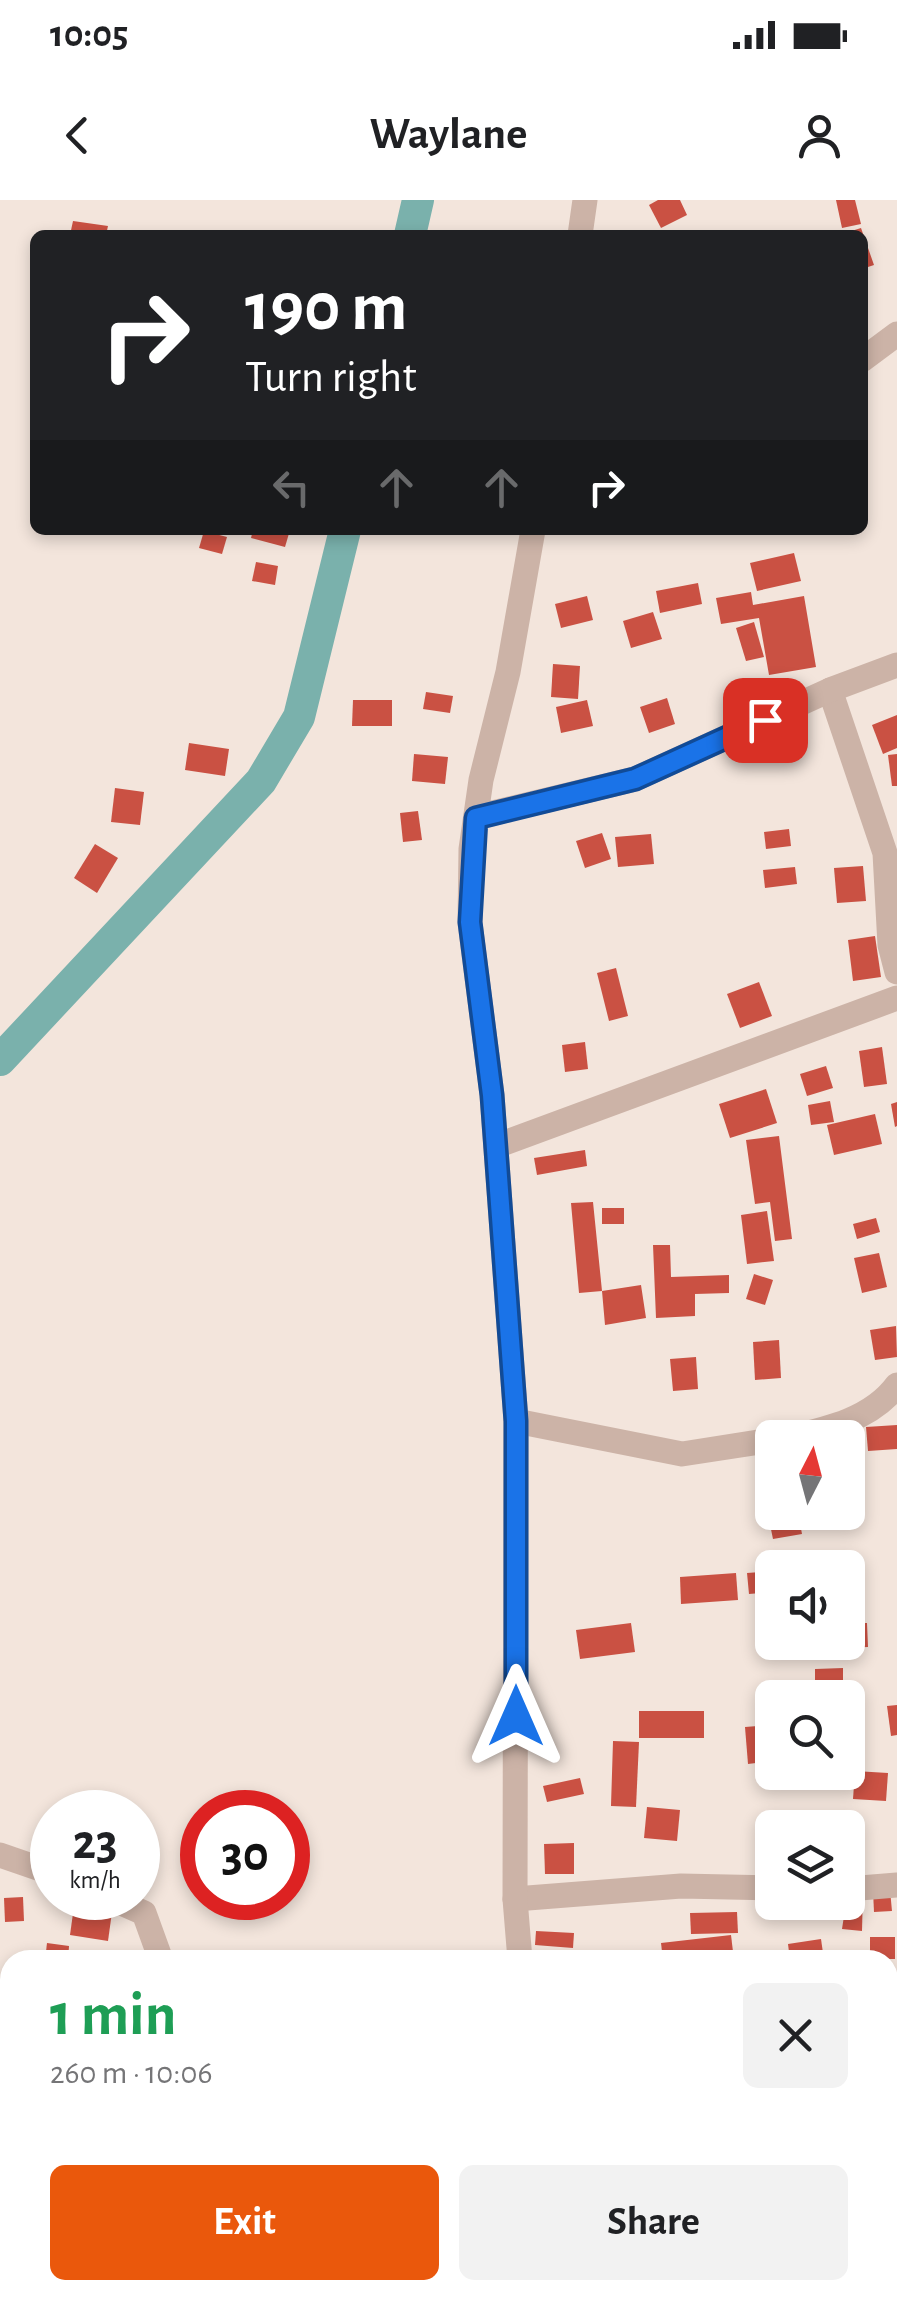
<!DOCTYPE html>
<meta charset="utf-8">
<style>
:root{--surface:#fff;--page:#f2f2f2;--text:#202124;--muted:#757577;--accent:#ea580c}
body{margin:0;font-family:"Alegreya Sans",sans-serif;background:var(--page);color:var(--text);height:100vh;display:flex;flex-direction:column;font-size:38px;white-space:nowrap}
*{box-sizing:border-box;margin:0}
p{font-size:32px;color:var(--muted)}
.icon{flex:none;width:55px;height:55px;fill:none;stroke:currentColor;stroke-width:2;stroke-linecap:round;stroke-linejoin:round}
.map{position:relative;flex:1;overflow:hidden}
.details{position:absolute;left:0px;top:1750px;width:898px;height:350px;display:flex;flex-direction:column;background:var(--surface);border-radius:30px 30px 0 0;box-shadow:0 5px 15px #0003}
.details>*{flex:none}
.banner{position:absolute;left:30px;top:30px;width:838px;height:305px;border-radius:15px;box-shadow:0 5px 15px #0003;background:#202124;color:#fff;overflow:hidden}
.needle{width:65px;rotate:6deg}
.fabs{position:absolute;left:755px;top:1220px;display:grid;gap:20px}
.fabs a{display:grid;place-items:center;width:110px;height:110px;border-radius:15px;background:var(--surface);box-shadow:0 5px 15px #0003;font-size:50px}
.speed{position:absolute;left:30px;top:1590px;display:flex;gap:20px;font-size:50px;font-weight:700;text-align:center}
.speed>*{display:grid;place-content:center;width:130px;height:130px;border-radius:50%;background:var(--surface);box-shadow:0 5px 15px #0003;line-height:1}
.speed small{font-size:25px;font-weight:400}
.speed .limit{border:15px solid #d22;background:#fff;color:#111}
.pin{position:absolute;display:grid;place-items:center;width:85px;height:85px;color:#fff;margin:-42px;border-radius:20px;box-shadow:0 5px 15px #0006}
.me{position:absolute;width:110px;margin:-55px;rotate:0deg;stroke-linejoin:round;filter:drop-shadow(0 0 8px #0008)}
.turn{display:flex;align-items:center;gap:35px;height:210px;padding:0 50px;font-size:45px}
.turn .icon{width:130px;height:130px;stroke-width:2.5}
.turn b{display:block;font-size:70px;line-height:85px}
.lanes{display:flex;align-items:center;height:95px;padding:0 50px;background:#0003;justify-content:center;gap:50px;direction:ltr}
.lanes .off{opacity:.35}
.round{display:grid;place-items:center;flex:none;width:105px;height:105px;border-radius:15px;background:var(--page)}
.overview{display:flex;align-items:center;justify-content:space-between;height:170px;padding:0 50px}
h1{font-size:60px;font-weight:700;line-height:75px;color:#1e9e55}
.primary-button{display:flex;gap:20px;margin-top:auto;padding:20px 50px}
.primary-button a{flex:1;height:115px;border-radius:15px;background:var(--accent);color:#fff;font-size:40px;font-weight:700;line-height:115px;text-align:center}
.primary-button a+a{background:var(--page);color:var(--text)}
.status{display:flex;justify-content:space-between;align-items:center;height:70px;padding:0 50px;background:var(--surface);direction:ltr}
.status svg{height:28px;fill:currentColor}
header{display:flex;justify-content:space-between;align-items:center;height:130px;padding:0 50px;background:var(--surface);font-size:45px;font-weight:700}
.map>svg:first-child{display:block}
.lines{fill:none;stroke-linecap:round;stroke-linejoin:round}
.canal{stroke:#7ab1ac;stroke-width:32}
.building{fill:#ca5143}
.minor{stroke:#ccb3a7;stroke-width:25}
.route-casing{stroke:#114b97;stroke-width:25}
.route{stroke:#1a73e8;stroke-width:18}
</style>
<div class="status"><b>10:05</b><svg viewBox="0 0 49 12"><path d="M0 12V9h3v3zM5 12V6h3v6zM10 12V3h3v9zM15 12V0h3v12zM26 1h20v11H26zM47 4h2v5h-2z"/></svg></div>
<header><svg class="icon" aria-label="back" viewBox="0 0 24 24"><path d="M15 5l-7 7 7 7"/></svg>Waylane<svg class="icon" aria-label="person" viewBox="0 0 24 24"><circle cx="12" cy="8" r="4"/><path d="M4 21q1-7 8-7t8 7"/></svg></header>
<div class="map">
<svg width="897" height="2100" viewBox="0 0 897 2100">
<rect width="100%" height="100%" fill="#f3e5dc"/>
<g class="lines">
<g class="canal">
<polyline points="410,35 418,0"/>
<polyline points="0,860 261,581 299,517 345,330"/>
</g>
</g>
<g class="building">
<polygon points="658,0 680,0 687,15 661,28 649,5"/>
<polygon points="836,0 855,0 861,24 842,28"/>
<polygon points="73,21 108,26 106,35 70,35"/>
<polygon points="861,28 874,65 862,69 862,35 842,34"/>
<polygon points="253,330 290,330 285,347 251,338"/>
<polygon points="204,331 227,337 222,354 199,348"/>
<polygon points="794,353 801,381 757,391 750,363"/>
<polygon points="256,362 278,366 275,385 252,381"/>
<polygon points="698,383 702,404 660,413 656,391"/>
<polygon points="751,392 753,405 804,396 816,467 769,475 759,418 721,424 716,398"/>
<polygon points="587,396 593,420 561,428 555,404"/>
<polygon points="653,412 662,439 631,448 623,421"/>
<polygon points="754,422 764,457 746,461 736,428"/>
<polygon points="553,464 580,466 578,499 551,497"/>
<polygon points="426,492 453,496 450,513 423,509"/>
<polygon points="667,498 675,524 649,533 640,507"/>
<polygon points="353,500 392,500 392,526 352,526"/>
<polygon points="587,500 593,526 561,533 556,507"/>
<polygon points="897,515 897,548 883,554 872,525"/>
<polygon points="189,543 229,549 225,576 185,570"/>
<polygon points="414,554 448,557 445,584 412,581"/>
<polygon points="897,554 897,586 892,586 888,555"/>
<polygon points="115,588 144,592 140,625 111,622"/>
<polygon points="418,611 422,640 403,642 400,613"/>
<polygon points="789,629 791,646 766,649 764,632"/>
<polygon points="602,633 611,659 585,668 576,641"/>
<polygon points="651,634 654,664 618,667 615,637"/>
<polygon points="95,644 118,658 97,693 74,678"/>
<polygon points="863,666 866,701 837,703 834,668"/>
<polygon points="795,667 797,684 765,688 763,670"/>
<polygon points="875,736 881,777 853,781 848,740"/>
<polygon points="616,768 628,816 609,821 597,773"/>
<polygon points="759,782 772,816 740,828 727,794"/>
<polygon points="585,842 588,869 565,872 562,845"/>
<polygon points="882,847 887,884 864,887 859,851"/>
<polygon points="826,866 833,888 807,896 800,874"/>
<polygon points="766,889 777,923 730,938 719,904"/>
<polygon points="830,901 834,922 811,925 808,905"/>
<polygon points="897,902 897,926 895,927 891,904"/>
<polygon points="875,914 882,944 834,955 827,925"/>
<polygon points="779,936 792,1039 775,1041 770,1002 755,1004 746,940"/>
<polygon points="585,950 587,966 537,975 534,958"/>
<polygon points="593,1002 602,1091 641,1085 646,1118 605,1125 602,1091 579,1093 571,1003"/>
<rect x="602" y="1008" width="22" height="16"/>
<polygon points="767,1011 774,1061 747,1064 741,1015"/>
<polygon points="876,1018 880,1032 857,1039 853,1024"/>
<polygon points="653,1045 670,1045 671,1077 729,1075 729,1093 695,1094 695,1116 656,1118"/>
<polygon points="879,1053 887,1087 862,1093 854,1058"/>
<polygon points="754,1074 773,1080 765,1105 746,1099"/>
<polygon points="896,1126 897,1157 875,1160 870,1130"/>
<polygon points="779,1140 781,1178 755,1180 753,1142"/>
<polygon points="696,1157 698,1189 673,1191 670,1159"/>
<polygon points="897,1225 897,1249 868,1251 866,1227"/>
<polygon points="851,1250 855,1277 848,1278 848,1251"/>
<polygon points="772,1270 772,1290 768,1291 765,1271"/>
<polygon points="772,1309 772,1312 798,1312 802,1334 773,1339 767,1310"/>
<polygon points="772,1371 772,1392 749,1394 747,1373"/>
<polygon points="736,1373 738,1400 681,1404 680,1377"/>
<polygon points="631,1423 635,1452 580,1459 576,1430"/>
<polygon points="848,1423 867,1423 868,1447 816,1449 815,1442 848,1442"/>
<polygon points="783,1442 812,1442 812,1453 784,1454"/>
<polygon points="843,1468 843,1498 815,1498 815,1469"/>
<polygon points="897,1505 897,1535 891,1536 887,1506"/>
<rect x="639" y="1511" width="65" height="27"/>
<polygon points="769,1525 772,1561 748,1564 745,1527"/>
<polygon points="613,1541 639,1542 636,1607 611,1606"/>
<polygon points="855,1571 888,1573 886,1601 853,1599"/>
<polygon points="580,1578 584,1594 547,1602 543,1586"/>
<polygon points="647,1607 680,1610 677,1641 644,1638"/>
<polygon points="574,1643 574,1674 545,1674 544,1644"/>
<polygon points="848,1690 863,1691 862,1731 842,1729"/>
<polygon points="890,1690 892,1711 874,1712 873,1691"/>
<polygon points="23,1697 24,1721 5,1722 4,1698"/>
<polygon points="74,1706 112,1712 108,1741 70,1735"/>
<polygon points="737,1712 738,1733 691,1734 690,1713"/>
<polygon points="536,1731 574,1733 573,1748 535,1745"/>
<polygon points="731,1735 734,1760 663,1760 661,1743"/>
<rect x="870" y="1737" width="25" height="22"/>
<polygon points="821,1739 824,1760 790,1760 788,1744"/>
<polygon points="47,1743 69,1746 68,1760 45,1760"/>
<polygon points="0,1897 10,1898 10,1926 0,1925"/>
<polygon points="0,2026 10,2027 10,2058 0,2056"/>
<polygon points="110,2090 167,2090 166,2100 110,2095"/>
<polygon points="592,2090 626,2090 626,2091 593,2095"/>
<polygon points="657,2090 678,2090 681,2100 660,2100"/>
<polygon points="853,2094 854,2100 834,2100 833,2096"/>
</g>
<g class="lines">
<g class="minor">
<polyline points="580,35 585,0"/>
<polyline points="862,160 897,134"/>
<polyline points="830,490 885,653 890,745 897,772"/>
<polyline points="476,617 635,579 830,490 897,465"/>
<polyline points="496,946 897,798"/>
<polyline points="516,1221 682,1254 772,1240"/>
<path d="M788,1238C828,1229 872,1219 897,1185"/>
<polyline points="0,1655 52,1673"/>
<polyline points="848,1689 897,1685"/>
<polyline points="110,1698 144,1713 161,1760"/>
<polyline points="515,1699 681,1686 772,1688"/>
<polyline points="520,1760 515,1699 516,1221 492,895 470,723 471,649 481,580 508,472 533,330"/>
<polyline points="888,1943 897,1940"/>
<polyline points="568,2090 569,2100"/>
<polyline points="815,2090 818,2100"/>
<polyline points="83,2100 86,2090"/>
<polyline points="790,2100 795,2090"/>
</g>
</g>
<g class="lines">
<defs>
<polyline id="route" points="516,1516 516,1221 492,895 470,722 476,618 635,579 765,520"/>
</defs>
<use href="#route" class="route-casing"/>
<use href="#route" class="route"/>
</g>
</svg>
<div class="fabs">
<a><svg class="needle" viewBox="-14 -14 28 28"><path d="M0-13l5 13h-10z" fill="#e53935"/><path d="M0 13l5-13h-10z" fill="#757577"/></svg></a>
<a><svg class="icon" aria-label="sound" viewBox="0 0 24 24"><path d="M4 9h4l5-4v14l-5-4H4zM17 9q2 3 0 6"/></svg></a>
<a><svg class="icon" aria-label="search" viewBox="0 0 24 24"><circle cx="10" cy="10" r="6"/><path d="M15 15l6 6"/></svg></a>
<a><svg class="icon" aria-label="layers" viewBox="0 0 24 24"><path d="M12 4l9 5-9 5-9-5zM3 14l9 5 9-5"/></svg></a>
</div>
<div class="speed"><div>23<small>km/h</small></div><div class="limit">30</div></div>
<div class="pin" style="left:765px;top:520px;background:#d93025"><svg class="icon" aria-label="arrive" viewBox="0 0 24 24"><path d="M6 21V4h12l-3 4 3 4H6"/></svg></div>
<svg class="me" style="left:516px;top:1516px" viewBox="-20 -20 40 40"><path d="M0-17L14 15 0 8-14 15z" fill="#1a73e8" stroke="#fff" stroke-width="4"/></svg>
<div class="banner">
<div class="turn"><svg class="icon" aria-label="right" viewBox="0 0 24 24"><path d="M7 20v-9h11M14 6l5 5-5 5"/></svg><div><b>190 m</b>Turn right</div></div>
<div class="lanes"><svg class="icon off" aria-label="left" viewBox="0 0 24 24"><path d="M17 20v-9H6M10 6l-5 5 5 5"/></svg><svg class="icon off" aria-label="ahead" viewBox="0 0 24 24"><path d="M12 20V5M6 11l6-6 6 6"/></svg><svg class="icon off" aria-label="ahead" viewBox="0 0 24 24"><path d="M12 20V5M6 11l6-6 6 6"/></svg><svg class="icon" aria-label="right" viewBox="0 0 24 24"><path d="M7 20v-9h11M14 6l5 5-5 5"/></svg></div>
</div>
<section class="details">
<div class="overview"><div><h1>1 min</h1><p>260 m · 10:06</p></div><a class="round"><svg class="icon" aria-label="close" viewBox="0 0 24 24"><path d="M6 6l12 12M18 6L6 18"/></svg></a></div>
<div class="primary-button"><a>Exit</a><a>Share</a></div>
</section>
</div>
